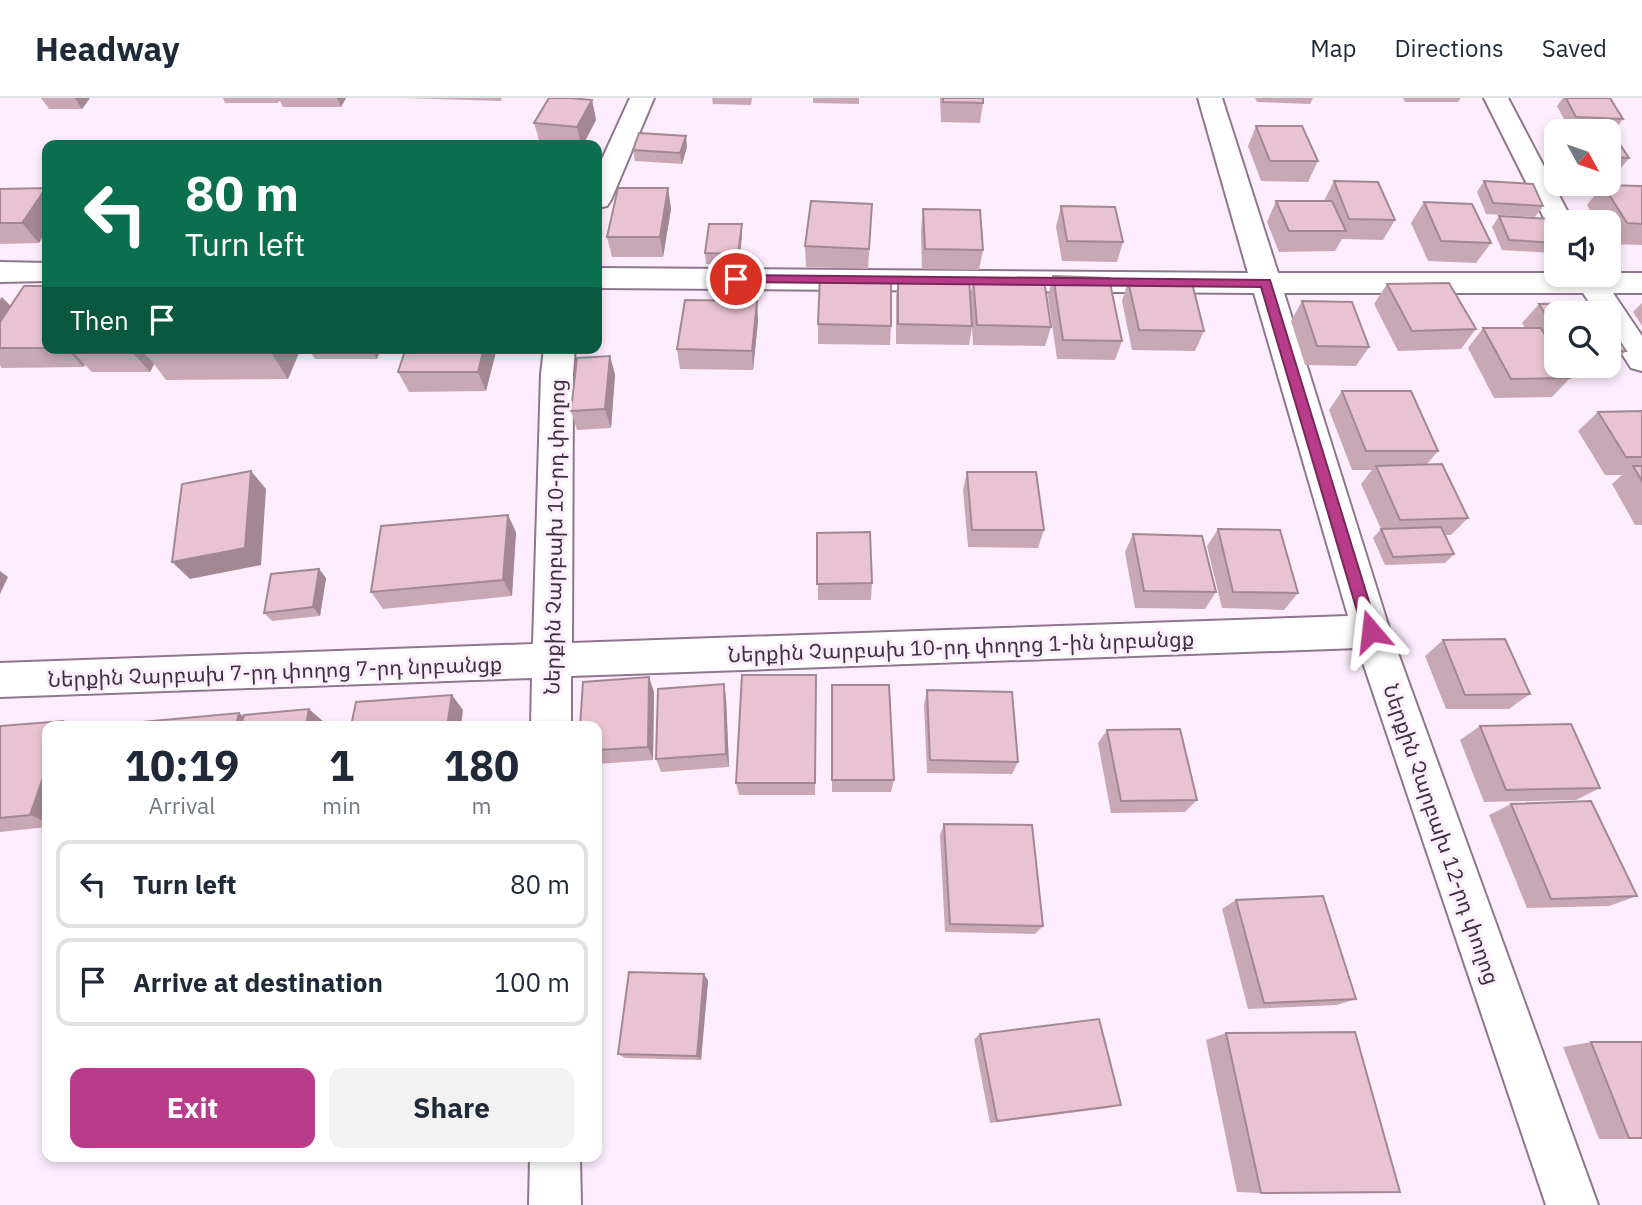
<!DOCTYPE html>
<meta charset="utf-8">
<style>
:root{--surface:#fff;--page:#f2f2f3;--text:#1f2937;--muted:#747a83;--line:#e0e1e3;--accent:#b93c8b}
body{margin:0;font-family:"IBM Plex Sans","Noto Sans Armenian",sans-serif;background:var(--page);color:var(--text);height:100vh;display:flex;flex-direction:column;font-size:26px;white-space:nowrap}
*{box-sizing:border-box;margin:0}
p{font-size:23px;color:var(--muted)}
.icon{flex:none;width:38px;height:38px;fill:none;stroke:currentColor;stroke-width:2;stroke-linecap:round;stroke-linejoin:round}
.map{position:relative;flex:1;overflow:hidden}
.side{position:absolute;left:42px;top:623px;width:560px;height:441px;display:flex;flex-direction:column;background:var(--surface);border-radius:14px;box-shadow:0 4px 10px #0003}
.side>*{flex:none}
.guide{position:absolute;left:42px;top:42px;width:560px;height:214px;border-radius:14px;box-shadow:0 4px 10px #0003;background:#0b6e4f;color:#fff;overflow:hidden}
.needle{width:46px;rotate:130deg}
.tools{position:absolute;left:1544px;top:21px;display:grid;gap:14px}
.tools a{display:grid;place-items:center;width:77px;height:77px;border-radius:14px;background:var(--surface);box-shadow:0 4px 10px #0003;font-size:35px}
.pin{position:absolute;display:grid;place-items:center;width:60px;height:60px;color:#fff;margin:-30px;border:4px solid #fff;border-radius:50%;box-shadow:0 2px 7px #0007}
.me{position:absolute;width:77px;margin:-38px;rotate:343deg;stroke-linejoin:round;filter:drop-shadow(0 0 5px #0008)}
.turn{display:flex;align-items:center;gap:24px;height:147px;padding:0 28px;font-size:32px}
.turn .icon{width:91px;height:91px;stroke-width:2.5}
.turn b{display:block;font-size:49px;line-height:60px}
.then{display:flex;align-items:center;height:66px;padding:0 28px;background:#0003;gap:14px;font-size:26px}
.eta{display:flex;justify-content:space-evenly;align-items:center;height:119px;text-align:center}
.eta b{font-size:42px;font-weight:700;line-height:49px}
.button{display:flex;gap:14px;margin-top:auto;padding:14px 28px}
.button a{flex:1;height:80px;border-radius:14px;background:var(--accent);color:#fff;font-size:28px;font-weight:700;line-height:80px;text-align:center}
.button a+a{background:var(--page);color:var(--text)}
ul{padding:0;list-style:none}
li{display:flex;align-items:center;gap:21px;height:88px;margin:0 14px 10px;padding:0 14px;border:4px solid var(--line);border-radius:14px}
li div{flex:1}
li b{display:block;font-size:26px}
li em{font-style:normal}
header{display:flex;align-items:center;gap:42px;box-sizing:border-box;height:98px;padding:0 35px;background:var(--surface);border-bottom:2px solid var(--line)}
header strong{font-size:33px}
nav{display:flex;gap:38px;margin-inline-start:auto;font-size:24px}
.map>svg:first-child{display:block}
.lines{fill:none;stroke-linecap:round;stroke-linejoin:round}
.minor-casing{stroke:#8f768f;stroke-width:4}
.minor{fill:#fff;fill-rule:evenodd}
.wall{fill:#c8a8b5}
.shaded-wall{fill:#a38893}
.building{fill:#e9c3d2;stroke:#a38893;stroke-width:2}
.route{fill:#b93c8b;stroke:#78275a;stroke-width:2}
.labels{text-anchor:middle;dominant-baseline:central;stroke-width:6;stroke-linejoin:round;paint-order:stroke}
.street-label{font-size:21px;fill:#3d323d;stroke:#feedfe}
</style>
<header>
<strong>Headway</strong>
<nav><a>Map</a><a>Directions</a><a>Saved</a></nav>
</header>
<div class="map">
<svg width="1642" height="1107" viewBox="0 0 1642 1107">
<rect width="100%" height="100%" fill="#feedfe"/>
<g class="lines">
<defs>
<g id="minor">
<polygon points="630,0 654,0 611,102 607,108 597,110 597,72"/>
<polygon points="1198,0 1222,0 1278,175 1642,175 1642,195 1613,195 1642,238 1642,273 1631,270 1608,234 1608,215 1596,215 1583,195 1284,195 1390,533 1598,1107 1546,1107 1358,550 571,578 571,628 531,628 532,580 0,599 0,565 533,546 541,276 544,250 575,250 573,276 572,545 1348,518 1254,195 597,190 597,170 1248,175"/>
<polygon points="1484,0 1508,0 1573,124 1556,124 1556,132 1549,130"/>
<polygon points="0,164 47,165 47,183 0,184"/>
<polygon points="530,1059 580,1059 581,1107 529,1107"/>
</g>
</defs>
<use href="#minor" class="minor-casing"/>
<use href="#minor" class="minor"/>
</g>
<g class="wall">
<polygon points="41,0 90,0 82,11 49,11"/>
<polygon points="223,0 346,0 341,9 283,9 280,3 278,5 225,5"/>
<polygon points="405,0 502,0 501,3"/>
<polygon points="712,0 752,0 751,7 713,6"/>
<polygon points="813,0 859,0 859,6 813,5"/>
<polygon points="940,0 983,0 983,5 980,25 941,24"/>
<polygon points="1255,0 1313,0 1310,6 1257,4"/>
<polygon points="1403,0 1461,0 1458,4 1405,4"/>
<polygon points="1563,0 1610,0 1623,21 1615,32 1610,32 1629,60 1613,80 1608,80 1608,33 1556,33 1556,57 1548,43 1562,23 1565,23 1557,8"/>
<polygon points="592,2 596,22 583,47 561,47 540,45 534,25"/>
<polygon points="1256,28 1318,63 1308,84 1261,83 1248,48"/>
<polygon points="687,49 682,66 635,63 633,52"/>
<polygon points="1334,83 1395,122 1383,142 1342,141 1335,153 1279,154 1267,124 1276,103 1324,103"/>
<polygon points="1484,83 1543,108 1535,119 1486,116 1477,94"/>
<polygon points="1603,87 1642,88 1642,147 1610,146 1608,143 1608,124 1597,124 1587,107"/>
<polygon points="668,90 671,111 663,159 612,159 607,139"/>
<polygon points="0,91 39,145 0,146"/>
<polygon points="1424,104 1491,145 1476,165 1428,163 1411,125"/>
<polygon points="872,106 868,171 806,169 805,148"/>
<polygon points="1061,108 1123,144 1117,164 1062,163 1056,129"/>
<polygon points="923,111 983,152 979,172 922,171 921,132"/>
<polygon points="1499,118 1556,134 1556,151 1553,155 1502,152 1492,129"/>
<polygon points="742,126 742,137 739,166 706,166 705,155"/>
<polygon points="1053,178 1122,243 1115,262 1057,261 1048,198"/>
<polygon points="898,179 970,199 973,180 1051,229 1045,248 973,247 972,229 969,247 896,246 896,199"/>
<polygon points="1128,183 1204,233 1195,253 1132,252 1122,203"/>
<polygon points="1387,186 1476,231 1461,251 1398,253 1374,206"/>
<polygon points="0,199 47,250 301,250 288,281 166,282 154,266 150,274 92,274 85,267 83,269 2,270 0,267"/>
<polygon points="757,203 758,223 753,272 680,271 677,251"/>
<polygon points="1302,203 1369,249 1356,268 1305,267 1291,223"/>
<polygon points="1642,205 1642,228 1633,214"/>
<polygon points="1539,206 1556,215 1556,268 1608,268 1608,226 1626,253 1606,273 1566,273 1570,280 1552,299 1494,300 1468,250 1483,230 1525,230 1522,225"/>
<polygon points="818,226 891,228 890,247 818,246"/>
<polygon points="308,250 381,250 377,261 315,261"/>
<polygon points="497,250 486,293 409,294 398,274"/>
<polygon points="610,258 615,277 611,330 577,332 571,313"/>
<polygon points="1342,293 1438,353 1427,366 1468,420 1451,437 1445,437 1454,456 1445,465 1385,467 1373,440 1381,431 1361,386 1372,372 1352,372 1329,312"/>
<polygon points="1642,313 1642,427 1635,427 1612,386 1622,377 1605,377 1578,333 1598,314"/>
<polygon points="967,374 1044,432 1038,450 968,449 963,392"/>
<polygon points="1218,431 1298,495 1284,512 1222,510 1207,448"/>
<polygon points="516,434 512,498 383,511 371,494"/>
<polygon points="817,435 872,485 871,502 818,502"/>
<polygon points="1133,436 1216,494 1205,511 1135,510 1125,454"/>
<polygon points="319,471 326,480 320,518 272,523 264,515"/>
<polygon points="1443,542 1530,596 1509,611 1446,611 1425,558"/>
<polygon points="816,577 815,697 739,697 736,685"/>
<polygon points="832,587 894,682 891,694 832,694"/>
<polygon points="927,592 1018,664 1012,676 927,675 924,607"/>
<polygon points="654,594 653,662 597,666 597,628"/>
<polygon points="726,600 729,669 661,674 656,661"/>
<polygon points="0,628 47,628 47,729 0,734"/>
<polygon points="1480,628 1600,690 1576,702 1484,704 1460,642"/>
<polygon points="1107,632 1197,702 1185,714 1111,715 1098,645"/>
<polygon points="1511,706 1637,798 1609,808 1527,810 1489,717"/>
<polygon points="944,726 1043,828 1035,836 945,834 940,737"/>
<polygon points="1236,802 1356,901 1337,907 1248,911 1222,811"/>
<polygon points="704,876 708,883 701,962 625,960 618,956"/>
<polygon points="1226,935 1261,1095 1237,1094 1206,942"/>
<polygon points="980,936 1121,1007 1109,1010 990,1025 974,941"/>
<polygon points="1591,944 1642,944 1642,1041 1599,1041 1563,949"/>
</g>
<g class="shaded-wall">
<polygon points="75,0 90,0 82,11"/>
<polygon points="337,0 346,0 341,9"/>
<polygon points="592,2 596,22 583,47 581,47 577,29"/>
<polygon points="686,38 687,49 682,66 680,55"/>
<polygon points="46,90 47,92 47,132 39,145 22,125"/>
<polygon points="668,90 671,111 663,159 660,139"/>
<polygon points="742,126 742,137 739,166 738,156"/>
<polygon points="2,199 21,219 0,250 0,203"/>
<polygon points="757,203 758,223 753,272 752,253"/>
<polygon points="66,250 94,250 74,255 85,267 83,269"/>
<polygon points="136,250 162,250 143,254 154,266 150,274 133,255"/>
<polygon points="271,250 301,250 288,281 270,253"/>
<polygon points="372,250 381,250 377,261"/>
<polygon points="484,250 497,250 486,293 478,274"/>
<polygon points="610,258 615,277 611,330 605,311"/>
<polygon points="251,373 266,391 261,467 190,481 172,464"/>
<polygon points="508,417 516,434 512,498 503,482"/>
<polygon points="319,471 326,480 320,518 313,509"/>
<polygon points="0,473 8,479 0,496"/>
<polygon points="649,579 654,594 653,662 648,649"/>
<polygon points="724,586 726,600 729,669 726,656"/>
<polygon points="452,597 463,612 461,628 447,628"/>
<polygon points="309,611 325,625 324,628 306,628"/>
<polygon points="239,615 257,628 236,628"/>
<polygon points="63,623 73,628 61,628"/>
<polygon points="47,668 47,724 30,717"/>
<polygon points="704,876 708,883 701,962 697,958"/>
</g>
<g class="building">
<polygon points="549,0 570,0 592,2 577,29 534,25"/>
<polygon points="943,0 983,0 983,5 943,4"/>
<polygon points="1566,0 1610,0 1623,21 1576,19"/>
<polygon points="1562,23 1605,24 1629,60 1608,59 1608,33 1568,33"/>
<polygon points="1256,28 1302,28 1318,63 1270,63"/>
<polygon points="639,35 686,38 680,55 633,52"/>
<polygon points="1334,83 1378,84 1395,122 1349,121"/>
<polygon points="1484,83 1533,86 1543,108 1493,105"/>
<polygon points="1603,87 1642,88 1642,126 1627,125"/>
<polygon points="46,90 22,125 0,125 0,91"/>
<polygon points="618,90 668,90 660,139 607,139"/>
<polygon points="811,103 872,106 869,151 805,148"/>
<polygon points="1276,103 1332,103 1346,133 1289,133"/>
<polygon points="1424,104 1472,106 1491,145 1441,143"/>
<polygon points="1061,108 1115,109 1123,144 1067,143"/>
<polygon points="923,111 980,112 983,152 925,151"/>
<polygon points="1499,118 1550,121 1556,134 1556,145 1509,142"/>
<polygon points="709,126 742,126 738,156 705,155"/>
<polygon points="1053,178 1109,180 1122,243 1063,242"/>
<polygon points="820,179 891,180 891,228 818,226"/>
<polygon points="898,179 969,180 972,228 898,226"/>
<polygon points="973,180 1044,181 1051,229 977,227"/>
<polygon points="1128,183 1192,185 1204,233 1139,232"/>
<polygon points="1449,185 1476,231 1412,233 1387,186"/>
<polygon points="24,188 47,188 47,250 0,250 0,224"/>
<polygon points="685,202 757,203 752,253 677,251"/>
<polygon points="1302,203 1352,204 1369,249 1317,248"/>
<polygon points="1595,205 1601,215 1556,215 1556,234 1539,206"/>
<polygon points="1608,226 1626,253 1608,253"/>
<polygon points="1483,230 1541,230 1556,256 1556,268 1563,268 1570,280 1511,281"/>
<polygon points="77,250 136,250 133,255 74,255"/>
<polygon points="145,250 271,250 270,253 143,254"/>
<polygon points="406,250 484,250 478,274 398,274"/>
<polygon points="610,258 605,311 571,313 577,260"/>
<polygon points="1342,293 1411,293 1438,353 1366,353"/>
<polygon points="1642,313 1642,359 1626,359 1598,314"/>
<polygon points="1442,366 1468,420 1400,422 1376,368"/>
<polygon points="1633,368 1642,368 1642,383"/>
<polygon points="251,373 245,450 172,464 182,386"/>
<polygon points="967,374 1036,374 1044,432 972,432"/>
<polygon points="508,417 503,482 371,494 381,428"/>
<polygon points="1441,429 1454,456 1393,459 1381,431"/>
<polygon points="1218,431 1280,432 1298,495 1233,494"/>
<polygon points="870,434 872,485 817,486 817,435"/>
<polygon points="1133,436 1202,438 1216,494 1144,493"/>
<polygon points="319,471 313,509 264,515 271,476"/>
<polygon points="1505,541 1530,596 1465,597 1443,542"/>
<polygon points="742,577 816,577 815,685 736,685"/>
<polygon points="649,579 648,649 597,652 597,628 580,628 583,584"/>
<polygon points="724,586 726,656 656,661 658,591"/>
<polygon points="832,587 889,587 894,682 832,682"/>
<polygon points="927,592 1012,594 1018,664 930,662"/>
<polygon points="452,597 447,628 351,628 356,604"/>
<polygon points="309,611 306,628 241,628 244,617"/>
<polygon points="239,615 236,628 98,628"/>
<polygon points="63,623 61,628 47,628 47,668 30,717 0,720 0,628"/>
<polygon points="1571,626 1600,690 1506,692 1480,628"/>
<polygon points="1180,631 1197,702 1121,703 1107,632"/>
<polygon points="1591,703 1637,798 1551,801 1511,706"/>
<polygon points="944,726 1032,727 1043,828 950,826"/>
<polygon points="1323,798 1356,901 1264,905 1236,802"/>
<polygon points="629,874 704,876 697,958 618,956"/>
<polygon points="1099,921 1121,1007 997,1023 980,936"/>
<polygon points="1355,934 1400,1094 1261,1095 1226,935"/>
<polygon points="1591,944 1642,944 1642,1040 1629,1040"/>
</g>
<polygon class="route" points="736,177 1270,182 1378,533 1376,538 1365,538 1363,533 1261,189 732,184 730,181"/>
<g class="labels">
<g class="street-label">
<text transform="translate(554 439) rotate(-89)">Ներքին Չարբախ 10-րդ փողոց</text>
<text transform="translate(961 548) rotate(-2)">Ներքին Չարբախ 10-րդ փողոց 1-ին նրբանցք</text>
<text transform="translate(275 573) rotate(-2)">Ներքին Չարբախ 7-րդ փողոց 7-րդ նրբանցք</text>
<text transform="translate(1442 736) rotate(71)">Ներքին Չարբախ 12-րդ փողոց</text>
</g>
</g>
</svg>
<div class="tools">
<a><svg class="needle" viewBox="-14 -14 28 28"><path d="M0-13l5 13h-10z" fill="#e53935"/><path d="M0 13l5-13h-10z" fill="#747a83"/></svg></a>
<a><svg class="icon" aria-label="sound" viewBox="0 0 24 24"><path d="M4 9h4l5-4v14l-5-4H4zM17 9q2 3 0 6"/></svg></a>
<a><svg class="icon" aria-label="search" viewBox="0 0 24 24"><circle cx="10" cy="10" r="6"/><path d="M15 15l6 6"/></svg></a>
</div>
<div class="pin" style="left:736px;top:181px;background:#d93025"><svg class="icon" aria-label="arrive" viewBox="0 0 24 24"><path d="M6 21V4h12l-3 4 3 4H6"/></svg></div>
<svg class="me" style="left:1371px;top:533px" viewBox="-20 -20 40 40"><path d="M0-17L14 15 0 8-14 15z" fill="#b93c8b" stroke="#fff" stroke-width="4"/></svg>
<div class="guide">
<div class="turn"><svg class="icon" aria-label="left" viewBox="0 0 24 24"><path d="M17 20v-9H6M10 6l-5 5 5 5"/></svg><div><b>80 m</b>Turn left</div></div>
<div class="then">Then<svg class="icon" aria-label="arrive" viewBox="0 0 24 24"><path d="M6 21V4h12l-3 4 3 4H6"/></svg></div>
</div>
<section class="side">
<div class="eta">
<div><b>10:19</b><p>Arrival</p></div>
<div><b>1</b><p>min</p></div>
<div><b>180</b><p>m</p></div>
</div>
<ul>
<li><svg class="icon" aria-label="left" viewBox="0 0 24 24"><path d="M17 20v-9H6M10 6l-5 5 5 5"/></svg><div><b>Turn left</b></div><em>80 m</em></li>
<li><svg class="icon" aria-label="arrive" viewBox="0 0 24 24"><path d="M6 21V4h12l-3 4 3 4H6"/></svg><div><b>Arrive at destination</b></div><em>100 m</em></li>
</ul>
<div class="button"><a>Exit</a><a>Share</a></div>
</section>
</div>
